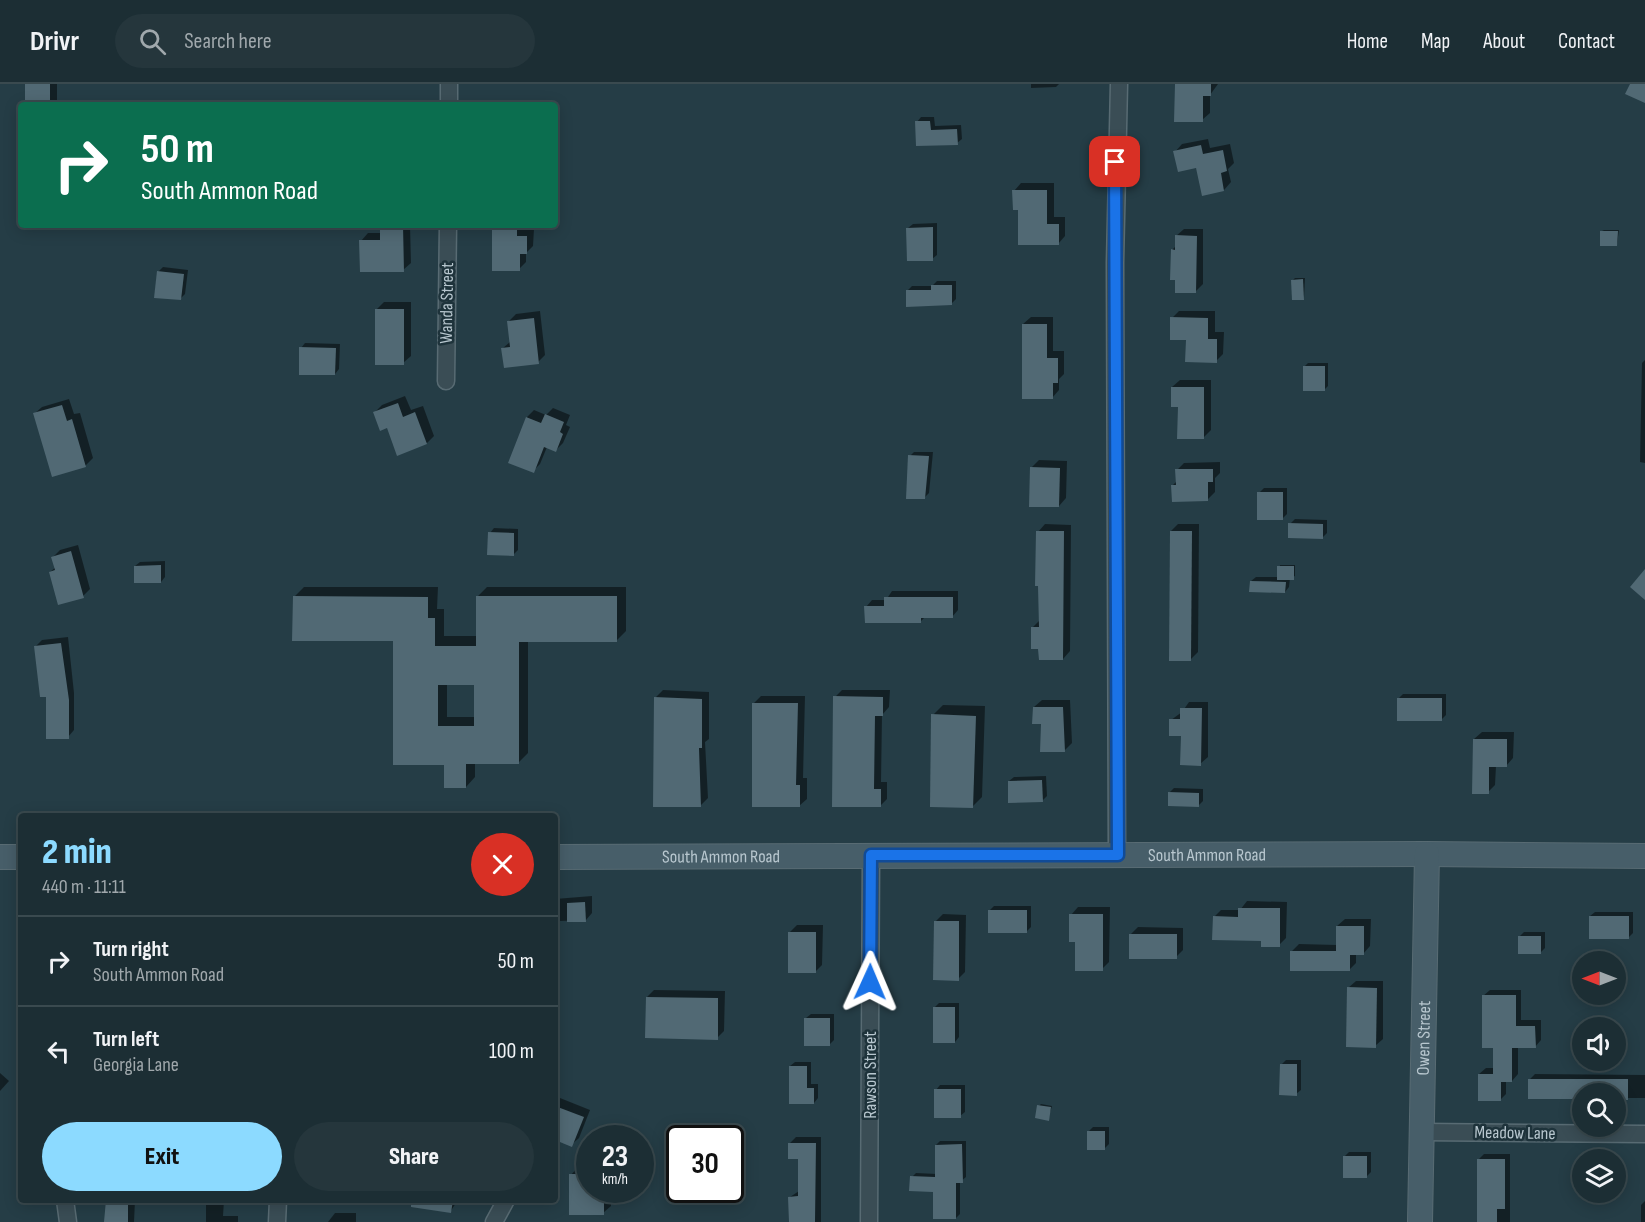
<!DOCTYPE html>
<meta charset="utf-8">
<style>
:root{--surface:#1c2e34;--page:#25363c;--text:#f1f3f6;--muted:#a0a8ac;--line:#3a4a4f;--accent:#8cdaff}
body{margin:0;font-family:"Sofia Sans Condensed",sans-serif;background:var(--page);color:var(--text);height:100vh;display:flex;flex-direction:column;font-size:22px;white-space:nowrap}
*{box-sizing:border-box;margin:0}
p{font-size:20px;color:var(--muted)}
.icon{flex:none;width:33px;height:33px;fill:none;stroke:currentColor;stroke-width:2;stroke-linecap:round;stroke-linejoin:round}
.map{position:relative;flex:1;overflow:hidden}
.drawer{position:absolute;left:18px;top:729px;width:540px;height:390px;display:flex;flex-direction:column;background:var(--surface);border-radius:6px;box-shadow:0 3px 15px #0003,0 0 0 2px var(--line)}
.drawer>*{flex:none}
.hud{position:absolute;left:18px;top:18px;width:540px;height:126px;border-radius:6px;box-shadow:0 3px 15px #0003,0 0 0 2px var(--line);background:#0b6e4f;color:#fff;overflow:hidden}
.needle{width:39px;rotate:270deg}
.fabs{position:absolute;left:1572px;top:867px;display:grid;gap:12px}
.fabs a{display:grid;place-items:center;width:54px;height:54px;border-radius:50%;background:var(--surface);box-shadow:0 3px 15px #0003,0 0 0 2px var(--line);font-size:30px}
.speed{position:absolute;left:576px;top:1041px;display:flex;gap:12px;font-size:30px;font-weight:700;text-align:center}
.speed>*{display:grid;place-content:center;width:78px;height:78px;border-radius:50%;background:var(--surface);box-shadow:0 3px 15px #0003,0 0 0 2px var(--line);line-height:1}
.speed small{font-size:15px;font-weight:400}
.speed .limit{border:3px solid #111;border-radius:9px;background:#fff;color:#111}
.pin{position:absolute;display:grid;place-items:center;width:51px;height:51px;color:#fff;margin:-26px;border-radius:12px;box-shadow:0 3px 9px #0006}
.me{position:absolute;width:66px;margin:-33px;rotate:1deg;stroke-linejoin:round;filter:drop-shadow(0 0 4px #0008)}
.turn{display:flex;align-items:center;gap:21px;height:126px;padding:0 24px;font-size:27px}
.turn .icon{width:78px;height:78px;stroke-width:2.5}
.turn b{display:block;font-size:42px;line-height:51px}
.round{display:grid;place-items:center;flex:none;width:63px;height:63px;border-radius:32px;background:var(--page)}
.overview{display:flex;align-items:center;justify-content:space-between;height:102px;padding:0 24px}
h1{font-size:36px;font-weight:800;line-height:45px;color:var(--accent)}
.action{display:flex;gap:12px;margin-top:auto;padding:12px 24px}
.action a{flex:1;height:69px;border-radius:36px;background:var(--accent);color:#111;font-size:24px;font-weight:800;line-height:69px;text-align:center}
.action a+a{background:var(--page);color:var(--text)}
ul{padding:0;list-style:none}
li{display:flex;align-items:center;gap:18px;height:90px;padding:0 24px;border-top:2px solid var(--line)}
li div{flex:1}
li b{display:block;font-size:22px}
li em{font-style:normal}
header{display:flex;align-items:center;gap:36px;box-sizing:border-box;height:84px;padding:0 30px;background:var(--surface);border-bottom:2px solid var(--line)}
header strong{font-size:28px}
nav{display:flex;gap:33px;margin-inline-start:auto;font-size:21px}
.search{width:420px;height:54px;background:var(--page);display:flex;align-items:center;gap:15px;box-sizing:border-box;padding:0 21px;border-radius:33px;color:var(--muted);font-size:22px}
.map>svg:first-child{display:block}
.shadow{fill:#0007;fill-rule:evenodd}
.building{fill:#516974;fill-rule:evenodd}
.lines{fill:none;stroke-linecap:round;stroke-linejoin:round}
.street-casing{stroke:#586b73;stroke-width:19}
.secondary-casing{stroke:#586b73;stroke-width:26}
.street{stroke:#3a4d55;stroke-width:16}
.secondary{stroke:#475e69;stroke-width:24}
.route-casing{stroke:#114b97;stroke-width:15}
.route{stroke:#1a73e8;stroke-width:10}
.labels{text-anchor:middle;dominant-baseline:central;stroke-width:5;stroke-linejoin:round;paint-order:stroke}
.street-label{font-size:18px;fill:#b8c7cf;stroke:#1e333b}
</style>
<header>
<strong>Drivr</strong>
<div class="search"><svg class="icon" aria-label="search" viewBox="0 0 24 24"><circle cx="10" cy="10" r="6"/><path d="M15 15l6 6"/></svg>Search here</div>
<nav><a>Home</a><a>Map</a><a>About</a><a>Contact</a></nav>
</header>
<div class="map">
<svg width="1645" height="1138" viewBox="0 0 1645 1138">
<rect width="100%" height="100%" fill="#253d46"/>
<g class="shadow">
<rect x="27" y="0" width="30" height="21"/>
<polygon points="1031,0 1059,0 1056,3 1031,4"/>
<polygon points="1176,0 1218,0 1210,11 1210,29 1202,36"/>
<polygon points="921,33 934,33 935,42 961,41 962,55 957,59 917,60 917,38"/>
<polygon points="1208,55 1210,64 1230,60 1234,79 1228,85 1231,98 1224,106 1175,68 1182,60"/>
<polygon points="1021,99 1054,99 1054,133 1065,133 1065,152 1058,160 1020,124 1014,107"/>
<polygon points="937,139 937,171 932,175 908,144 913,140"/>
<polygon points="51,141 79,141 77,144 51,144"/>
<polygon points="382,141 410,141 411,179 403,186 361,157 368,149 382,149"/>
<polygon points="497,141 523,141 523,145 534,145 533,162 526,169 526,178 519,185 493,145"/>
<polygon points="1184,145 1203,145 1203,200 1195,208 1172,166 1176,162 1176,152"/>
<polygon points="1604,146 1619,146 1617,160 1602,147"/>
<polygon points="163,183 188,186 185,210 180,215 158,188"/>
<polygon points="1295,194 1305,194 1304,214 1293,196"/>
<polygon points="937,197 956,197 956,215 951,220 907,207 912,202 932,202"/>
<polygon points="384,218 411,218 411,272 403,279 377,225"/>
<polygon points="540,227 545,271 538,278 503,264 511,257 509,237 516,230"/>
<polygon points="1179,227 1215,227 1215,248 1224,248 1223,270 1216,277 1188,255 1172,234"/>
<polygon points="1031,233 1053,233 1053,267 1064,267 1064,290 1059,295 1059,306 1052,314 1023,240"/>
<polygon points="305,259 340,260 339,285 335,290 301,264"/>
<polygon points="1645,276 1645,379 1640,378 1642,279"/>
<polygon points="1308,279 1328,279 1328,302 1324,306 1304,283"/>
<polygon points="1180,296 1211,296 1211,346 1203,354 1179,321 1172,303"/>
<polygon points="405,312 411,326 423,322 434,352 427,359 388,342 375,328 382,321"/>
<polygon points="69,315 74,330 80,329 93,374 86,381 53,391 34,330 42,323"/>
<polygon points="553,324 570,331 566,341 570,343 563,359 556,366 547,363 540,380 533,387 510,378 527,333 534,326 546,331"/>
<polygon points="914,368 933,368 929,409 925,413 910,372"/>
<polygon points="1039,376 1067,377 1066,414 1059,422 1032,383"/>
<polygon points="1220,378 1220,389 1215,394 1215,408 1208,415 1173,401 1177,397 1177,386 1184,379"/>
<polygon points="1264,404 1287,404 1287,430 1283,434 1259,409"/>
<polygon points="1295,435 1327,436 1327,449 1322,454 1290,440"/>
<polygon points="1045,440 1071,441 1070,567 1063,575 1040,564 1032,544 1040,536 1038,448"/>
<polygon points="1178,440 1199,440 1198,568 1191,575 1171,447"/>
<polygon points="494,444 518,445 518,466 513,471 490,449"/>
<polygon points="78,461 90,505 83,512 50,488 56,483 53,473 60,466"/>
<polygon points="165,477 165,493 161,498 135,482 140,478"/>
<polygon points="1280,481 1295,481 1295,492 1290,494 1289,503 1285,508 1251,497 1256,493 1279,493"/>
<path d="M304,503H438L437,525H444V552H477V513L487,503H626V547L616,557H528V669L518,679H475V693L466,703L446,679L394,556L294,513ZM447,600H475V633H447Z"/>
<polygon points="892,507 958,507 958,526 952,533 925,533 920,538 866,523 872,516 886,516"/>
<polygon points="68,553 74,609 74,646 68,653 47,611 35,563 42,556"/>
<polygon points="663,606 709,608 709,655 705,658 708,714 701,721 656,613"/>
<polygon points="842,606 890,606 889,623 882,631 881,698 887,698 887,715 880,722 835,613"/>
<polygon points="1403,610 1446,610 1446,631 1441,636 1398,615"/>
<polygon points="761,612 805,612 803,694 807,694 807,715 799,722 754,619"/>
<polygon points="1042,616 1070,616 1072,659 1065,666 1042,639 1034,623"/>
<polygon points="1189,618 1208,618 1208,673 1200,680 1171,636 1182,628"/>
<polygon points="943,621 985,622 982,713 972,723 933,631"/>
<polygon points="1482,648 1514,648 1513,674 1506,682 1496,682 1495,701 1488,708 1474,655"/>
<polygon points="1046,692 1047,712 1042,717 1009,697 1014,693"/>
<polygon points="1174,704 1203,705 1203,717 1198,722 1169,709"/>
<polygon points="592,812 592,829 586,836 560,837 560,845 555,850 555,815"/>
<polygon points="1247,817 1287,818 1286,854 1279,861 1214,833 1221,826 1240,826"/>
<polygon points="994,822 1031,822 1031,843 1026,848 990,826"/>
<polygon points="1078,823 1110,823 1109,878 1102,885 1077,856 1071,831"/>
<polygon points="1595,828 1633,828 1633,849 1629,853 1590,832"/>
<polygon points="943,830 966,831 965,888 958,895 935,838"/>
<polygon points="1345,835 1371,835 1370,862 1363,870 1356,870 1356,879 1349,886 1292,867 1299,860 1337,861 1337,842"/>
<polygon points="797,841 823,841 822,881 815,888 789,849"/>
<polygon points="1138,843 1183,844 1183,866 1176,873 1130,851"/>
<polygon points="1524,848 1545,848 1545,864 1540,869 1520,852"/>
<polygon points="21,875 21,922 16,922 16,880"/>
<polygon points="1356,897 1383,897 1383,955 1375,962 1348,904"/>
<polygon points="654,906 725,907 724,947 717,954 647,913"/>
<polygon points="1490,906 1521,906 1521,936 1541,936 1541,956 1535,963 1518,963 1518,990 1512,997 1506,997 1506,1010 1500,1016 1479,990 1486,984 1494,984 1494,963 1483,912"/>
<polygon points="939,919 959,919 959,953 955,958 935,923"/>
<polygon points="811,930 834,930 834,956 830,960 806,934"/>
<polygon points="1286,976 1301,976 1301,1006 1296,1010 1281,981"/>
<polygon points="795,978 811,978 811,1000 818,1000 818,1014 814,1019 790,982"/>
<polygon points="0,989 9,997 0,1007"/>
<polygon points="1535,990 1645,991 1645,1014 1616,1014 1616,1010 1582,1010 1582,1014 1530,1013 1530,995"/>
<polygon points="940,1001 965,1001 965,1028 960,1032 936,1006"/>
<polygon points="555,1012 590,1026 579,1054 571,1061 555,1055"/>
<polygon points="1041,1020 1052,1022 1048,1035 1039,1022"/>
<polygon points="1093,1043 1109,1043 1109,1060 1104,1065 1089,1047"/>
<polygon points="796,1053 821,1053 821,1138 790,1138 790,1113 799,1107 799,1073 790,1059"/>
<polygon points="940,1057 966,1057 966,1093 960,1098 960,1130 956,1134 935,1107 912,1093 916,1089 937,1090 936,1061"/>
<polygon points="1349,1068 1371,1068 1371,1088 1366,1093 1345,1072"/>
<polygon points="1484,1070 1510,1070 1510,1138 1479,1138 1478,1076"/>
<polygon points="578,1083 590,1083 590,1106 611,1106 611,1122 603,1129 571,1091"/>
<polygon points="107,1116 135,1116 134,1138 107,1138"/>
<polygon points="195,1116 224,1116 223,1132 238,1132 238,1138 206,1138 206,1118"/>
<polygon points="345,1116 374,1116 369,1121 345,1121"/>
<polygon points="427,1116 458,1116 450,1128"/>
<polygon points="1645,1117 1645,1138 1641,1138 1641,1121"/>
<polygon points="335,1129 356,1129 356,1138 328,1138"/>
</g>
<g class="building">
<rect x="25" y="0" width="25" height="21"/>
<polygon points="1175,0 1211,0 1211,12 1203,12 1203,38 1174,38"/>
<polygon points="1630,0 1645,0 1645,19 1625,10"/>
<polygon points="915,37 930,37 931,46 957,45 958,61 916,62"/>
<polygon points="1201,61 1203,70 1223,66 1227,87 1221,89 1224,107 1202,112 1196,84 1178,88 1173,67"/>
<polygon points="1012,106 1047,106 1047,140 1059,140 1059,161 1018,161 1018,126 1013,126"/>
<polygon points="380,141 403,141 404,188 360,188 359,156 380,156"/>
<polygon points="495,141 517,141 517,152 527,152 527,170 520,170 520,187 492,187 492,144 495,144"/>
<polygon points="933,143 933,177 907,177 906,144"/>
<polygon points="1600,147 1618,147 1617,162 1600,162"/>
<polygon points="1175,151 1197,152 1196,209 1175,209 1175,196 1170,196 1171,165 1175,166"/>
<polygon points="157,187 184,190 181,216 154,214"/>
<polygon points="1303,195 1304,216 1292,216 1291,196"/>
<polygon points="931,201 952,201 952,221 906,223 906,206 931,206"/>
<rect x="375" y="225" width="29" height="56"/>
<polygon points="1170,233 1208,234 1208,255 1217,255 1217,279 1185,278 1186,256 1170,256"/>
<polygon points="534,234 539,280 504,284 501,264 510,263 507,237"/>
<polygon points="1022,240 1047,240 1047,274 1058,274 1058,299 1053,299 1053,315 1022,315"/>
<polygon points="299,263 336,264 335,291 299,291"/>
<rect x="1303" y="282" width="22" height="25"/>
<polygon points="1171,303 1204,303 1204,355 1177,355 1178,323 1171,323"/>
<polygon points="398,319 403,333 415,328 427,360 397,372 387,344 380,347 373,328"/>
<polygon points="62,321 67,337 72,335 86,383 52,393 33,329"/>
<polygon points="545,330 564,338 560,348 563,350 556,368 544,363 534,389 508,379 526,333 541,339"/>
<polygon points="908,371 929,372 925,415 906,415"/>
<polygon points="1030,383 1060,384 1059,423 1029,423"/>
<polygon points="1175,385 1213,385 1213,398 1208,398 1208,417 1172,418 1171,401 1176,401"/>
<rect x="1257" y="408" width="26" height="28"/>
<polygon points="1288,439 1323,440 1323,455 1288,454"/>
<polygon points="1036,447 1064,447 1063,576 1039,576 1038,565 1031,565 1031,543 1039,543 1038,502 1035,502"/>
<polygon points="1170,447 1192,447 1191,577 1169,577"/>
<polygon points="488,448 514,449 514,472 487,471"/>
<polygon points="71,467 84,514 58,521 49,488 55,486 51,473"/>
<polygon points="161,481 161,499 134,499 134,482"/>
<rect x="1277" y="482" width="17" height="14"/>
<polygon points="1645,485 1645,516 1630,503"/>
<polygon points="1250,497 1286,498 1285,509 1249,508"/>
<path d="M293,512L428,513V534H435V562H476V512H617V558H519V680H466V704H444V681H393V557H292ZM438,601H474V642H438Z"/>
<polygon points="884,513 953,513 953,534 921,534 921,539 865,539 864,522 884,522"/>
<polygon points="61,559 69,616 69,655 46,655 46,613 40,613 34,562"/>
<polygon points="833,612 883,613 883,632 875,632 874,705 881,705 881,723 832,723"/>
<polygon points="654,613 702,615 702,664 699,664 701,723 653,723"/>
<rect x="1397" y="614" width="45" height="23"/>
<polygon points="752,619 798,619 796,701 800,701 800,723 752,723"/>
<polygon points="1033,623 1063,623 1065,668 1040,668 1041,640 1032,640"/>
<polygon points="1180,624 1202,624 1201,682 1180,681 1181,652 1169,652 1169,635 1180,635"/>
<polygon points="931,630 976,632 973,724 930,723"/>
<polygon points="1473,655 1507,655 1507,683 1489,683 1489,710 1472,710"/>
<polygon points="1042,696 1043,718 1008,719 1008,697"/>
<polygon points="1168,708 1199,709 1199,723 1168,722"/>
<polygon points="585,818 586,838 567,838 567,819"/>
<polygon points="1238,824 1280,824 1280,863 1261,863 1261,857 1212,856 1213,832 1238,833"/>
<rect x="988" y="826" width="39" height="23"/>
<polygon points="1069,830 1103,830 1103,887 1075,887 1075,858 1069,858"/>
<rect x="1589" y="832" width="40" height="23"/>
<polygon points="934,837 959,837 959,897 933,896"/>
<polygon points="1336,842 1364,842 1364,871 1350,871 1350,887 1290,887 1290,867 1336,867"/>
<rect x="788" y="848" width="28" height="41"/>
<rect x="1129" y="850" width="48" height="25"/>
<rect x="1518" y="852" width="23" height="18"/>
<polygon points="1347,903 1377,904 1376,964 1346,963"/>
<polygon points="1482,911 1516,911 1516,942 1535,942 1536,964 1512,964 1512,998 1501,998 1501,1017 1478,1017 1478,990 1493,990 1493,964 1482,964"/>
<polygon points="646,913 718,914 718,956 645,954"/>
<rect x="933" y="923" width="22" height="36"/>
<rect x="804" y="934" width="26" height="28"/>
<polygon points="1280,980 1297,980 1297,1012 1279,1011"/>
<polygon points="789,982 807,982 807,1004 814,1004 814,1020 789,1020"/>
<polygon points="1528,995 1628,995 1628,1016 1616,1016 1616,1010 1582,1010 1582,1015 1528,1015"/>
<rect x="934" y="1005" width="27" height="29"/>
<polygon points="1037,1021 1051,1023 1049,1037 1035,1034"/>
<polygon points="555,1022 584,1033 572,1063 555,1056"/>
<rect x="1087" y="1047" width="18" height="19"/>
<polygon points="788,1059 816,1059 815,1138 789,1138 788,1113 798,1112 798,1075 788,1075"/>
<polygon points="962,1060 963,1099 956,1099 956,1135 933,1135 933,1108 909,1107 910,1092 935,1093 935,1061"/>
<rect x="1343" y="1072" width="24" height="22"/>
<polygon points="1477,1075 1505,1075 1505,1125 1497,1125 1497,1138 1477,1138"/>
<polygon points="569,1090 590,1090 590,1106 604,1106 604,1131 569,1131"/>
<polygon points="106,1116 128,1116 128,1138 104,1138"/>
<polygon points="411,1116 453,1116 451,1129 411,1123"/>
</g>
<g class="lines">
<defs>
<g id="street">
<polyline points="449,21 449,0"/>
<polyline points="446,297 448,141"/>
<polyline points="1117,771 1115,179 1119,0"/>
<polyline points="1422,1048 1645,1050"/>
<polyline points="65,1116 68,1138"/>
<polyline points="277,1138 278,1116"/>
<polyline points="494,1138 506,1116"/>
<polyline points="869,1138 871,771"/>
</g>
<g id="secondary">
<polyline points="0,773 21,773"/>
<path id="s1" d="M555,773L1427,770L1645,772"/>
<path id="s2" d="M1420,1138L1427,770"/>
</g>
</defs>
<use href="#street" class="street-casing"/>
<use href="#secondary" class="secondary-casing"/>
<use href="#street" class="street"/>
<use href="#secondary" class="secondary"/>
</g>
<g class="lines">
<defs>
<polyline id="route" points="870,898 871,771 1118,771 1115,78"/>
</defs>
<use href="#route" class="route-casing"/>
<use href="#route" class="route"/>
</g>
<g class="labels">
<g class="street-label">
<text transform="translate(447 219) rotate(-89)">Wanda Street</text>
<text stroke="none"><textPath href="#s1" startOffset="652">South Ammon Road</textPath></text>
<text stroke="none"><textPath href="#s1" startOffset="166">South Ammon Road</textPath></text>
<text stroke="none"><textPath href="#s2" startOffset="184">Owen Street</textPath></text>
<text transform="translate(870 991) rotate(-90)">Rawson Street</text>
<text transform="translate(1515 1049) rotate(1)">Meadow Lane</text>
</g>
</g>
</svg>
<div class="fabs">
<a><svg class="needle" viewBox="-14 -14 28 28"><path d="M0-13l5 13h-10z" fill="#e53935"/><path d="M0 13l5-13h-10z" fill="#a0a8ac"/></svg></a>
<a><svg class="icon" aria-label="sound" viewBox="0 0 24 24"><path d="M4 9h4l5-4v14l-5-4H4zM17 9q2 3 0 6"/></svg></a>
<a><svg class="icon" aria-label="search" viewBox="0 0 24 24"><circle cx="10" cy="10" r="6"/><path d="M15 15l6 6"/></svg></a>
<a><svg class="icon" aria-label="layers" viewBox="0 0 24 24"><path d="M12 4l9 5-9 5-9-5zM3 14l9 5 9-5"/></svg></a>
</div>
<div class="speed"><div>23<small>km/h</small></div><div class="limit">30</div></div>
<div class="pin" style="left:1115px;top:78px;background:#d93025"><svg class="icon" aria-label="arrive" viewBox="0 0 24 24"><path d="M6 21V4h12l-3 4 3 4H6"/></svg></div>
<svg class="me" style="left:870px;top:898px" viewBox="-20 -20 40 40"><path d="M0-17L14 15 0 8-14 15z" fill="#1a73e8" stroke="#fff" stroke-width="4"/></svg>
<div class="hud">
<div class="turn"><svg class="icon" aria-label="right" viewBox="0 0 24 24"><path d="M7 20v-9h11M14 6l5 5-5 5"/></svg><div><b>50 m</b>South Ammon Road</div></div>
</div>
<section class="drawer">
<div class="overview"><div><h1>2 min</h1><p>440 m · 11:11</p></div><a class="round" style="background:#d93025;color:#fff"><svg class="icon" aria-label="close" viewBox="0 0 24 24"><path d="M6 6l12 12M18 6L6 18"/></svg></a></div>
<ul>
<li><svg class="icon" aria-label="right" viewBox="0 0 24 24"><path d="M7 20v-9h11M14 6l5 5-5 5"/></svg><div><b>Turn right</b><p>South Ammon Road</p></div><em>50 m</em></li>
<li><svg class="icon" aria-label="left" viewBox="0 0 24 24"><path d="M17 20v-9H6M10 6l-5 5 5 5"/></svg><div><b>Turn left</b><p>Georgia Lane</p></div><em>100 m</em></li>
</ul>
<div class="action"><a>Exit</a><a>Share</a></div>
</section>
</div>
